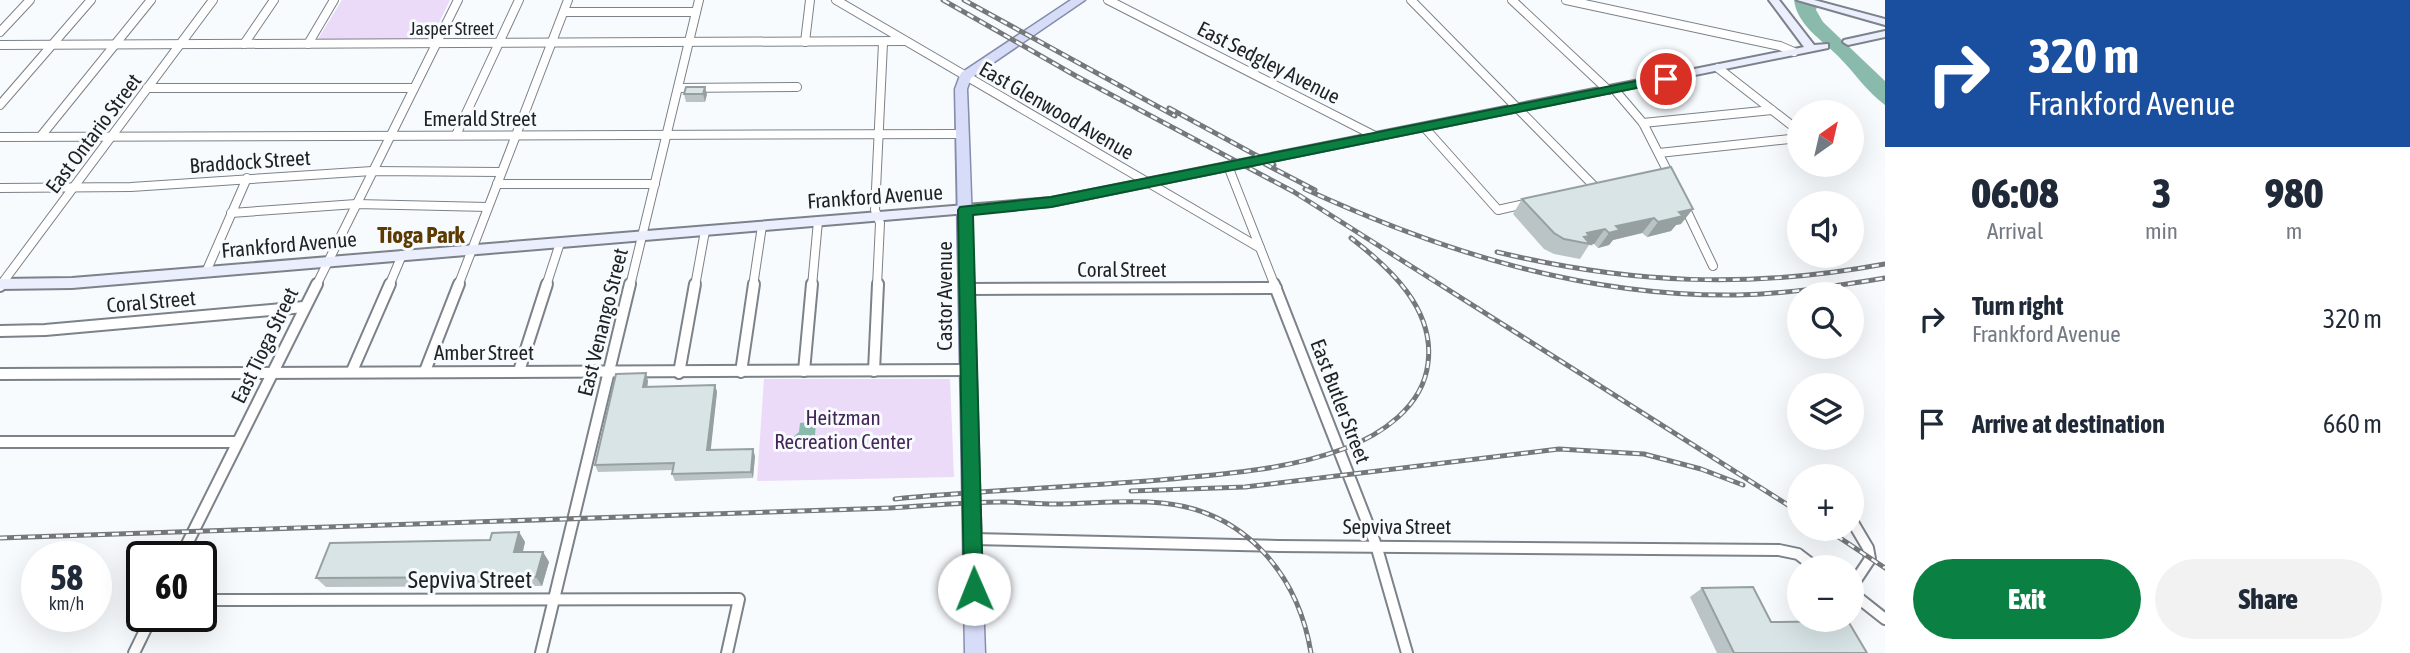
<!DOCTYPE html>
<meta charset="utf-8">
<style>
:root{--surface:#fff;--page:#f2f2f3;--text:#1f2937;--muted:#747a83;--accent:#0b8043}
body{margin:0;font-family:"Asap Condensed",sans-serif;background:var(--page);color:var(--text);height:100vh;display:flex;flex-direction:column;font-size:26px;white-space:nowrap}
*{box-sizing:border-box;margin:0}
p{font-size:23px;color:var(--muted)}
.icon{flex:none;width:38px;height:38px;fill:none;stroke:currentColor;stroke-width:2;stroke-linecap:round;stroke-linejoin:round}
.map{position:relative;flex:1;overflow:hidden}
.drawer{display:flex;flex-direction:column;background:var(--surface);width:525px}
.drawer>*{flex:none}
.guide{background:#1a4fa0;color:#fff;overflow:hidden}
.needle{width:46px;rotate:34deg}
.controls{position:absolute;left:1787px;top:100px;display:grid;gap:14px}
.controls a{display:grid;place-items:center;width:77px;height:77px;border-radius:50%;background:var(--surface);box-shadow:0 7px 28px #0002;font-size:35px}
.speed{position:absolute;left:21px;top:541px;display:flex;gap:14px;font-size:35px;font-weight:700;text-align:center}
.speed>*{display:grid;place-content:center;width:91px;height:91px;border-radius:50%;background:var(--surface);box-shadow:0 7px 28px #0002;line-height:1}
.speed small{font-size:18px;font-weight:400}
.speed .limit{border:4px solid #111;border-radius:10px;background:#fff;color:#111}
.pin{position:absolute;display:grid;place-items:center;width:60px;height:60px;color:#fff;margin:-30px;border:4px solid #fff;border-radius:50%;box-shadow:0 2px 7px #0007}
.me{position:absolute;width:77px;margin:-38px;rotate:359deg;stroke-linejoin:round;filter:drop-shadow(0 0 5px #0008)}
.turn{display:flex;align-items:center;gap:24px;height:147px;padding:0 28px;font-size:32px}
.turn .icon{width:91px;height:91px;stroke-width:2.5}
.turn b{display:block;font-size:49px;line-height:60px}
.eta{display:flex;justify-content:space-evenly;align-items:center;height:119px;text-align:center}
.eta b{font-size:42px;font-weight:800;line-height:49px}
.cta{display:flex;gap:14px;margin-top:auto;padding:14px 28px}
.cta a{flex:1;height:80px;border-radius:42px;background:var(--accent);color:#fff;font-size:28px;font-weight:800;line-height:80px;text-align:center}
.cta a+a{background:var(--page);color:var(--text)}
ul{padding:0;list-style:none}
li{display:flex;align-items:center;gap:21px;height:105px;padding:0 28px}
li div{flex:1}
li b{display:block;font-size:26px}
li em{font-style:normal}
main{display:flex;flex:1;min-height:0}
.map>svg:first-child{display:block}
.green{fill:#ecdaf9}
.water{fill:#8abaab}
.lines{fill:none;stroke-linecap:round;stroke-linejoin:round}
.street-far1-casing{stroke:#7b8289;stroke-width:10}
.street-casing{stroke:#7b8289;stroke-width:14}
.secondary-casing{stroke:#7b8289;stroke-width:4}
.primary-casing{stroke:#858cac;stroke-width:3}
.street-far1{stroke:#fff;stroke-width:8}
.street{stroke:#fff;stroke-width:10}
.secondary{fill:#ebeefc;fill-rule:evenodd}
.primary{fill:#d7dcf8;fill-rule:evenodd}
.rail-casing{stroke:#75787b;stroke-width:5}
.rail{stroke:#f8fbfe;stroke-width:2.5;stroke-dasharray:7;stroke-linecap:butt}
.wall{fill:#bac4c6}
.shaded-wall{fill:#97a0a1}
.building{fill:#d8e4e6;stroke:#97a0a1;stroke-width:2}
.route{fill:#0b8043;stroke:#07532c;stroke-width:2}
.labels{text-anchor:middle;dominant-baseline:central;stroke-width:6;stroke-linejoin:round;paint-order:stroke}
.far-street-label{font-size:18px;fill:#1f2225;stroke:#f8fbfe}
.street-label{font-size:21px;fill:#1f2225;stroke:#f8fbfe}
.park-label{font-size:21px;fill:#442756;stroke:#f8fbfe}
.neighbourhood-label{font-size:23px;font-weight:bold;fill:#5c3a02;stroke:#f8fbfe}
.near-street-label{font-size:24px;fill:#1f2225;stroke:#f8fbfe}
</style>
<main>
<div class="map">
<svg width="1885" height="653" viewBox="0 0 1885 653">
<rect width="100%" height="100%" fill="#f8fbfe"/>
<g class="green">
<polygon points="342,0 450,0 431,39 318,39"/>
<polygon points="764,379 950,379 954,477 757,481"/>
</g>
<g class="water">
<path d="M1794,0H1819L1816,10L1823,22L1885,81V105C1866,91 1855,73 1838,56C1822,40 1797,25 1794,0Z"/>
<polygon points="816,421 814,450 790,451 791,439 799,432 800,423"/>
</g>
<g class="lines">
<defs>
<g id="street-far1">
<polyline points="836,0 1260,248"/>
<polyline points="1108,0 1377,137"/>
<polyline points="1411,0 1597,189"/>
<polyline points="1512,0 1608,90"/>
<polyline points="1566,0 1780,46 1794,52"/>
<polyline points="564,12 696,12"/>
<polyline points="0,32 30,0"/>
<polyline points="805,42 810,0"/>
<polyline points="244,44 274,0"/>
<polyline points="308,44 334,0"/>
<polyline points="0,45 904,41"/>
<polyline points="1718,68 1799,131"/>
<polyline points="147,88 414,88"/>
<polyline points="678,88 797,87"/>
<polyline points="1614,89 1643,123 1672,180"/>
<polyline points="0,105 91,0"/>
<polyline points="1643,123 1772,110"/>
<polyline points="1424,127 1498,210 1529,203"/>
<polyline points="456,135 519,0"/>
<polyline points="41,136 151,0"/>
<polyline points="0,137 961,134"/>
<polyline points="1659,153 1799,138"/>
<polyline points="1228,166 1275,286"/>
<polyline points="497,184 655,184"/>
<polyline points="0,188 131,187 372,171 501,172"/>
<polyline points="1683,203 1713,266"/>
<polyline points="231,213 356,204 488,207"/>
<polyline points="206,272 247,178"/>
<polyline points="0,286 213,0"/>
<polyline points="316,286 458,0"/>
<polyline points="389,286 402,255"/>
<polyline points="458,286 568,0"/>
<polyline points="546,286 560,243"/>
<polyline points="630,286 699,0"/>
<polyline points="695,286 705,231"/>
<polyline points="753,286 762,226"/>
<polyline points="812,286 818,221"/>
<polyline points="877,286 880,223 875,210 883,43"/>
</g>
<g id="street">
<polyline points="1274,284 1376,545 1407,653"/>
<polyline points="0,286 2,284"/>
<polyline points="968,289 1276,288"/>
<polyline points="0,331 45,330 304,307"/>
<polyline points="352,371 390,284"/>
<polyline points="425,371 459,284"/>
<polyline points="519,371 547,284"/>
<polyline points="804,371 812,284"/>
<polyline points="874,371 878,284"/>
<polyline points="741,372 754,284"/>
<polyline points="679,373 695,284"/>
<polyline points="0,374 967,370"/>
<polyline points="0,442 237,442"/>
<polyline points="1852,521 1868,548 1870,559 1852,586"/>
<polyline points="973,539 1278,546 1779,550 1798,554 1815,567"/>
<polyline points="181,556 317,284"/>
<polyline points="1852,593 1885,619"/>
<polyline points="201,600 739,599 727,653"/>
<polyline points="134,653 152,616"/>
<polyline points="541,653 630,284"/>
</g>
<g id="secondary">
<polygon points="1769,0 1779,0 1814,45 1828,44 1828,48 1051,206 72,288 0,289 0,279 72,278 1051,198 1804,47"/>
<polygon points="1797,0 1814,0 1885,19 1885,25"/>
<polygon points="1885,31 1885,37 1848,45 1843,42 1844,40"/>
</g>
<path id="primary" d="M1071,0H1085L971,78L967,89C975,277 978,465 985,653H965C961,465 960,277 955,89L961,73Z"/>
</defs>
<use href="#street-far1" class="street-far1-casing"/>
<use href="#street" class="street-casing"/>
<use href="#secondary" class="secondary-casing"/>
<use href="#primary" class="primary-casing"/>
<use href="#street-far1" class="street-far1"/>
<use href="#street" class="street"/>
<use href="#secondary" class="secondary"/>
<use href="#primary" class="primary"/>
<defs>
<g id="rail">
<polyline points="943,0 1076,76 1294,192 1799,512"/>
<polyline points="964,0 1175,116"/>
<polyline points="1169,108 1274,165"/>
<polyline points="1265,164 1315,190"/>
<path d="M1305,189C1442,252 1585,297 1737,295C1787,294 1836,286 1885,278"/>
<path d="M1497,252C1630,284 1750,289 1885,264"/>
<polyline points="1131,491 1245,487 1559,449 1644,454 1701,469 1743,485"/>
<path d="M895,499C987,490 1079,487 1171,479C1228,474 1289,469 1343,449C1381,435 1423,407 1428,363C1435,309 1390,268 1351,238"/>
<polyline points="1825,528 1885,568"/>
<path d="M0,538L890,508C927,506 964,502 1002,502C1019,502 1037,504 1055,504C1091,504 1126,499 1162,503C1245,511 1298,574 1311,653"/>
</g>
</defs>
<use href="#rail" class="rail-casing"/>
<use href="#rail" class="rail"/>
</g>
<g class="wall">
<polygon points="684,94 707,94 705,102 686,102"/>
<polygon points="1671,167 1681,224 1676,225 1671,231 1647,237 1642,233 1613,240 1609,245 1598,248 1594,244 1589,245 1580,259 1554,254 1544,249 1513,214 1522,199"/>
<polygon points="648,381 647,387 715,385 717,392 710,450 755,456 753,478 675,481 672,474 673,470 598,472 595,465"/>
<polygon points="519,532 525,542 523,552 543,552 549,562 542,586 326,587 316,578 490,540"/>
<polygon points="1702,588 1771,622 1867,653 1717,653 1690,597"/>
</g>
<g class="shaded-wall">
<polygon points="705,87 707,94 705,102 703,94"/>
<polygon points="1693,209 1681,224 1676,225 1671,231 1647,237 1658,222 1679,212"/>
<polygon points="1654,218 1642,233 1613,240 1609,245 1598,248 1609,233 1616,226"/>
<polygon points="1605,229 1594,244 1589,245 1590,244 1580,242 1587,233"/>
<polygon points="646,373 648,381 646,395 643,387"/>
<polygon points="715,385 717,392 710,457 707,450"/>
<polygon points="753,449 755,456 753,478 751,472"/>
<polygon points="519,532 525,542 520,562 514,552"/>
<polygon points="543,552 549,562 542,586 536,577"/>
</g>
<g class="building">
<polygon points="686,87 705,87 703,94 684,94"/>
<polygon points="1671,167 1693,209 1679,212 1683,216 1658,222 1654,218 1616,226 1620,230 1609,233 1605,229 1587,233 1589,236 1584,237 1590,244 1564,239 1554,233 1522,199"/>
<polygon points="646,373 643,387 715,385 707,450 753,449 751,472 672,474 674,463 595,465 616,374"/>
<polygon points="519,532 514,552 543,552 536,577 316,578 330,543 490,540 492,533"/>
<polygon points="1753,587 1771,622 1848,621 1867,653 1734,653 1702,588"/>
</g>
<polygon class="route" points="1666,75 1671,76 1671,81 1051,207 973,215 983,589 980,596 974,598 967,596 964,589 958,210 960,207 1051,197"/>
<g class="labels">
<g class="far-street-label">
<text x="452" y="28">Jasper Street</text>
</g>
<g class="street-label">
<text transform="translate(1269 62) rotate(27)">East Sedgley Avenue</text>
<text transform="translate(1057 110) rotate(30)">East Glenwood Avenue</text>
<text x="480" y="118">Emerald Street</text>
<text transform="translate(93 133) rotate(-53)">East Ontario Street</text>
<text transform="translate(250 161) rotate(-4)">Braddock Street</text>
<text transform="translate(875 196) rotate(-4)">Frankford Avenue</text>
<text transform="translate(289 244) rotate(-5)">Frankford Avenue</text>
<text x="1122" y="269">Coral Street</text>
<text transform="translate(944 296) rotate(-90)">Castor Avenue</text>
<text transform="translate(151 301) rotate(-5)">Coral Street</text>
<text transform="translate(602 322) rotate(-76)">East Venango Street</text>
<text transform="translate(264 345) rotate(-64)">East Tioga Street</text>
<text x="484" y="352">Amber Street</text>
<text transform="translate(1341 401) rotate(69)">East Butler Street</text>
<text x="1397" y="526">Sepviva Street</text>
</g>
<g class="park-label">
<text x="843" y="417">Heitzman<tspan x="843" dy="24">Recreation Center</tspan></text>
</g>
<g class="neighbourhood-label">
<text x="421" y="235">Tioga Park</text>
</g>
<g class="near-street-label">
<text x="470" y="579">Sepviva Street</text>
</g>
</g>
</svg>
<div class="controls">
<a><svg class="needle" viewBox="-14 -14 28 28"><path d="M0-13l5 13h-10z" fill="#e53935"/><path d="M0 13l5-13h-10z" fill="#747a83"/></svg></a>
<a><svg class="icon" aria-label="sound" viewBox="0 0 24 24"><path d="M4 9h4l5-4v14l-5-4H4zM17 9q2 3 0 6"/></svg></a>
<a><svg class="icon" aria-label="search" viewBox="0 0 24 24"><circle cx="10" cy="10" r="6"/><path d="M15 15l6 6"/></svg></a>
<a><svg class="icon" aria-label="layers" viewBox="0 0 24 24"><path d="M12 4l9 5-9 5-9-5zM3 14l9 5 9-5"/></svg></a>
<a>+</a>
<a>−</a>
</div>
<div class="speed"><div>58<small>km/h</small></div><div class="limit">60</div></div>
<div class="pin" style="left:1666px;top:79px;background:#d93025"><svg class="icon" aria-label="arrive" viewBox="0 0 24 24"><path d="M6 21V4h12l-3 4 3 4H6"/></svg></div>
<svg class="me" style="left:974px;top:589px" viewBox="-20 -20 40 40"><circle r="19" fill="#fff"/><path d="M0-13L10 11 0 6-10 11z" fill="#0b8043"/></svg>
</div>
<section class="drawer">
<div class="guide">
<div class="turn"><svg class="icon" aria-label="right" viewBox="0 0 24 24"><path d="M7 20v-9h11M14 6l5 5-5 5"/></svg><div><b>320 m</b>Frankford Avenue</div></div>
</div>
<div class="eta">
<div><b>06:08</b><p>Arrival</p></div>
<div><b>3</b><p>min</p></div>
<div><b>980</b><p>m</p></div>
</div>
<ul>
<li><svg class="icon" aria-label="right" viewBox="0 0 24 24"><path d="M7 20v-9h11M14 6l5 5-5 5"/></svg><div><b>Turn right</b><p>Frankford Avenue</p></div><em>320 m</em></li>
<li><svg class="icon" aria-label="arrive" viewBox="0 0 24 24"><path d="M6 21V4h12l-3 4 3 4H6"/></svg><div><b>Arrive at destination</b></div><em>660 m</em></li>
</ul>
<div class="cta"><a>Exit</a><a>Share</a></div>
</section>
</main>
